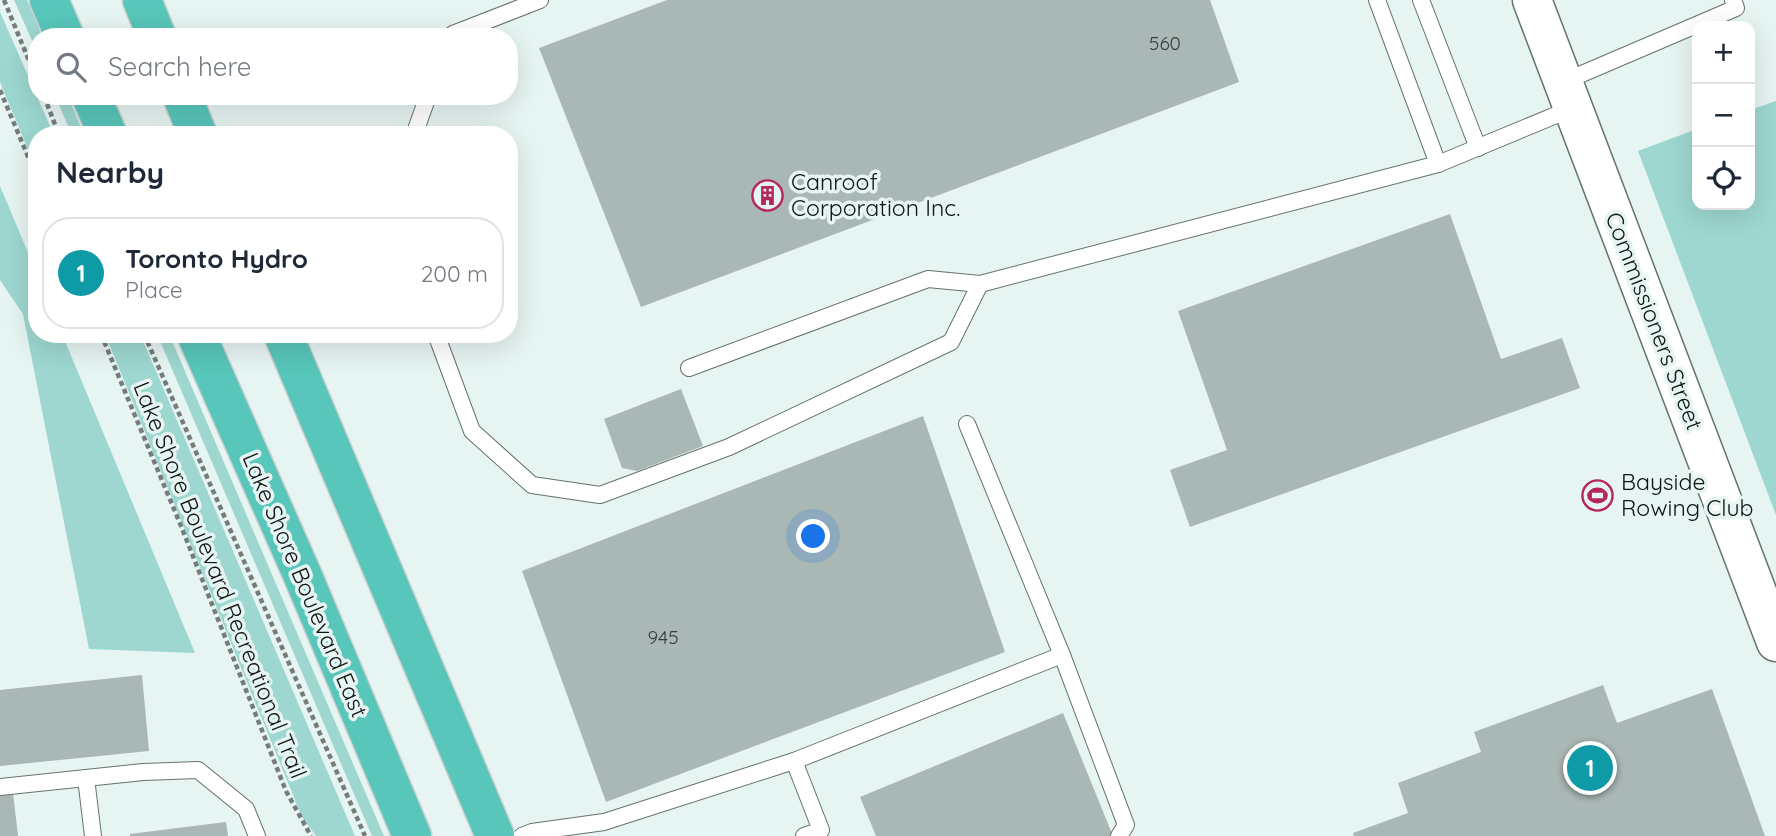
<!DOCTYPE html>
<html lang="en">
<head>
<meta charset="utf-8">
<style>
  body { margin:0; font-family:Quicksand,sans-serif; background:#f2f2f3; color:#1f2937 }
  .controls { position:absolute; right:21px; top:21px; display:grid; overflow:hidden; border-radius:14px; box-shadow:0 7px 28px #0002 }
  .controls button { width:63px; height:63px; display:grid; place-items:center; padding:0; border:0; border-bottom:2px solid #e0e1e3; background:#fff; color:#1f2937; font:35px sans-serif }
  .you { position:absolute; left:814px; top:537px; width:24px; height:24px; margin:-18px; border:5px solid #fff; border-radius:50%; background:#1a73e8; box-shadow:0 0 0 10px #1a73e833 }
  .badge { display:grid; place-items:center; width:46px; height:46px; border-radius:50%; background:#db2777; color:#fff; font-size:23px; font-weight:700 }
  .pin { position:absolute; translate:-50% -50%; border:4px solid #fff; box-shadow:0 2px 7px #0006 }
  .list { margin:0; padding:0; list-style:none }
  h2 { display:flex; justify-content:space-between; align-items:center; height:91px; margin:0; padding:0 28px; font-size:30px }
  h2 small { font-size:23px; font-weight:400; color:#747a83 }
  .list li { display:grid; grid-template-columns:46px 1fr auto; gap:21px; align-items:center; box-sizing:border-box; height:112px; margin:0 14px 14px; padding:0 14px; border:2px solid #e0e1e3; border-radius:28px }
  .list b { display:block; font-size:26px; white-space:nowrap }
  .list p { margin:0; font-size:23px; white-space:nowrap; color:#747a83 }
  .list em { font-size:23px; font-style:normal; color:#747a83 }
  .icon { flex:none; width:38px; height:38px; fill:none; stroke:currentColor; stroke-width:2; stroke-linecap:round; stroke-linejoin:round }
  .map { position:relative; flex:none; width:1776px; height:836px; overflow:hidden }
  .search { position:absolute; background:#fff; box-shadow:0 7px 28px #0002; left:28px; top:28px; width:490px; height:77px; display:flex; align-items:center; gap:18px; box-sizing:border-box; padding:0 24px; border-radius:28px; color:#747a83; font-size:26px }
  .panel { position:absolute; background:#fff; box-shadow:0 7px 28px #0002; left:28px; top:126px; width:490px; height:217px; border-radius:28px }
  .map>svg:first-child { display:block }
</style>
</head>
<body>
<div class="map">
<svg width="1776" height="836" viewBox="0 0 1776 836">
  <rect width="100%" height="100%" fill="#e6f4f2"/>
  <g fill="#9dd7cf">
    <polygon points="14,0 27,0 43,37 37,37 37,52"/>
    <polygon points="0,12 54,135 37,135 37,171 0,82"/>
    <polygon points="55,96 68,96 84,135 72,135"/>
    <polygon points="1776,101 1776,515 1638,151 1697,129 1697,205 1750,205 1750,110"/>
    <polygon points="0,186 37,274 37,334 62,334 195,653 89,649 23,314 0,280"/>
    <polygon points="105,334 140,334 355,836 316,836 302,817"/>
    <polygon points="157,334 169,334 384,836 372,836"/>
  </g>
  <g fill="#a9b7b5">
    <polygon points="667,0 1210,0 1239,82 641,307 539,48"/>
    <polygon points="1450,214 1501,359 1562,338 1580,388 1190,527 1170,470 1227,450 1178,311"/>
    <polygon points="681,389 703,446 637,471 622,468 604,419"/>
    <polygon points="923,416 1005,652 606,802 522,571"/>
    <polygon points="142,675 149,751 0,766 0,690"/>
    <polygon points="1603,685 1617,723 1712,689 1765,836 1354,836 1353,833 1408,813 1398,783 1481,752 1474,732"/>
    <polygon points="1063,713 1113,836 876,836 860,797"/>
    <polygon points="13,793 18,836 0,836 0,794"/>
    <polygon points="226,822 228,836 130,836 130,834"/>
  </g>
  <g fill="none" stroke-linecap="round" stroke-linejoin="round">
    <defs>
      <g id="service">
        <polyline points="1377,0 1438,164"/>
        <polyline points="1421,0 1478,148"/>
        <polyline points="452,37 453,34 540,0"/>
        <polyline points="1563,82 1736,8 1733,0"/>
        <polyline points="414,135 428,96"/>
        <polyline points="436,334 472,431 532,485 600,495 729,447 951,342 980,284 1438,164 1573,108"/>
        <polyline points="689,368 928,279 980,284"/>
        <polyline points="1062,655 1126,825 1119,836"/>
        <polyline points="794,761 821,830 804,836"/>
        <polyline points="86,778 93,836"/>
        <polyline points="0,787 143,772 198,770 246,809 257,836"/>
        <polyline points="522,836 532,832 604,822 794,761 1062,655 967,424"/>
      </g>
      <polyline id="tertiary" points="1532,0 1776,642"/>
      <g id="trunk">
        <polyline points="49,0 65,37"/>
        <polyline points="142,0 157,37"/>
        <polyline points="91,96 108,135"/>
        <polyline points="182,96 198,135"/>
        <polyline points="196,334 302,574 412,836"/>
        <polyline points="283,334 495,836"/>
      </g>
    </defs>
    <use href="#service" stroke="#65726f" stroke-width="18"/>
    <use href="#tertiary" stroke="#65726f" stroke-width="41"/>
    <use href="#trunk" stroke="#cfd0d0" stroke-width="41"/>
    <g stroke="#747d7c" stroke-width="4.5" stroke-dasharray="5 3.5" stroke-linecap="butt">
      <polyline points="4,0 37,80"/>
      <polyline points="0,90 37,178"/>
      <polyline points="44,96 59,135"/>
      <polyline points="101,334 181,526 286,791 311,836"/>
      <polyline points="144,334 365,836"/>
    </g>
    <use href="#service" stroke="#fff" stroke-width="16"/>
    <use href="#tertiary" stroke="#fff" stroke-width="38"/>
    <use href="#trunk" stroke="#58c6ba" stroke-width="38"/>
  </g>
  <defs>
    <symbol id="building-ring" viewBox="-11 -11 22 22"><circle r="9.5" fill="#e6f4f2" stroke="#b5275a" stroke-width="1.5"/><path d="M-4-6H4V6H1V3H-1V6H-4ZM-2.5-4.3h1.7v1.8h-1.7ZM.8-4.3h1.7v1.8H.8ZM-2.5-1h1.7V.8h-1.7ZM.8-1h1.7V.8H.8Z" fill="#b5275a"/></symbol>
    <symbol id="stadium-ring" viewBox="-11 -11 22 22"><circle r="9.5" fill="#e6f4f2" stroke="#b5275a" stroke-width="1.5"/><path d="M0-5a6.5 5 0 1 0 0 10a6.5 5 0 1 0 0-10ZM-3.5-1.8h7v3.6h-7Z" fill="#b5275a"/></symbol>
  </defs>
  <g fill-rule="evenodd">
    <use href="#building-ring" x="750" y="178" width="35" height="35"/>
    <use href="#stadium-ring" x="1580" y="478" width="35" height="35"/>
  </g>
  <g text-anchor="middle" stroke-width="7" stroke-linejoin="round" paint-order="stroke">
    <g font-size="19" fill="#363d3c">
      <text x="1165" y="50">560</text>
      <text x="663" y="644">945</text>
    </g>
    <g font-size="23" fill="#0f1414" stroke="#e6f4f2" text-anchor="start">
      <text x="791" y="190">Canroof<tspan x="791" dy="26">Corporation Inc.</tspan></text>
      <text x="1621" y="490">Bayside<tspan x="1621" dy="26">Rowing Club</tspan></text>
    </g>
    <g font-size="23" fill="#0f1414" stroke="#e6f4f2">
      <text transform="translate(1654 321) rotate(69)" y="8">Commissioners Street</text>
      <text transform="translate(220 580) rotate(68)" y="8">Lake Shore Boulevard Recreational Trail</text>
      <text transform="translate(305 585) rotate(67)" y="8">Lake Shore Boulevard East</text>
    </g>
  </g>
</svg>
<div class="controls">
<button>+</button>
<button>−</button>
<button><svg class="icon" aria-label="locate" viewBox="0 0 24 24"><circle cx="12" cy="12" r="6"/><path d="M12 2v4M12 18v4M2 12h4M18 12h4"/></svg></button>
</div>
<div class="you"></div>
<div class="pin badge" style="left:1590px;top:768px;background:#0f9aa8">1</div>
<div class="search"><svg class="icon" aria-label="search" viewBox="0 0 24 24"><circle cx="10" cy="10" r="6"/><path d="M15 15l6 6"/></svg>Search here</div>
<section class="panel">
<h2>Nearby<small></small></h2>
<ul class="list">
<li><span class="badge" style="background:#0f9aa8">1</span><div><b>Toronto Hydro</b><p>Place</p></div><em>200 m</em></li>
</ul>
</section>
</div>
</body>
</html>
